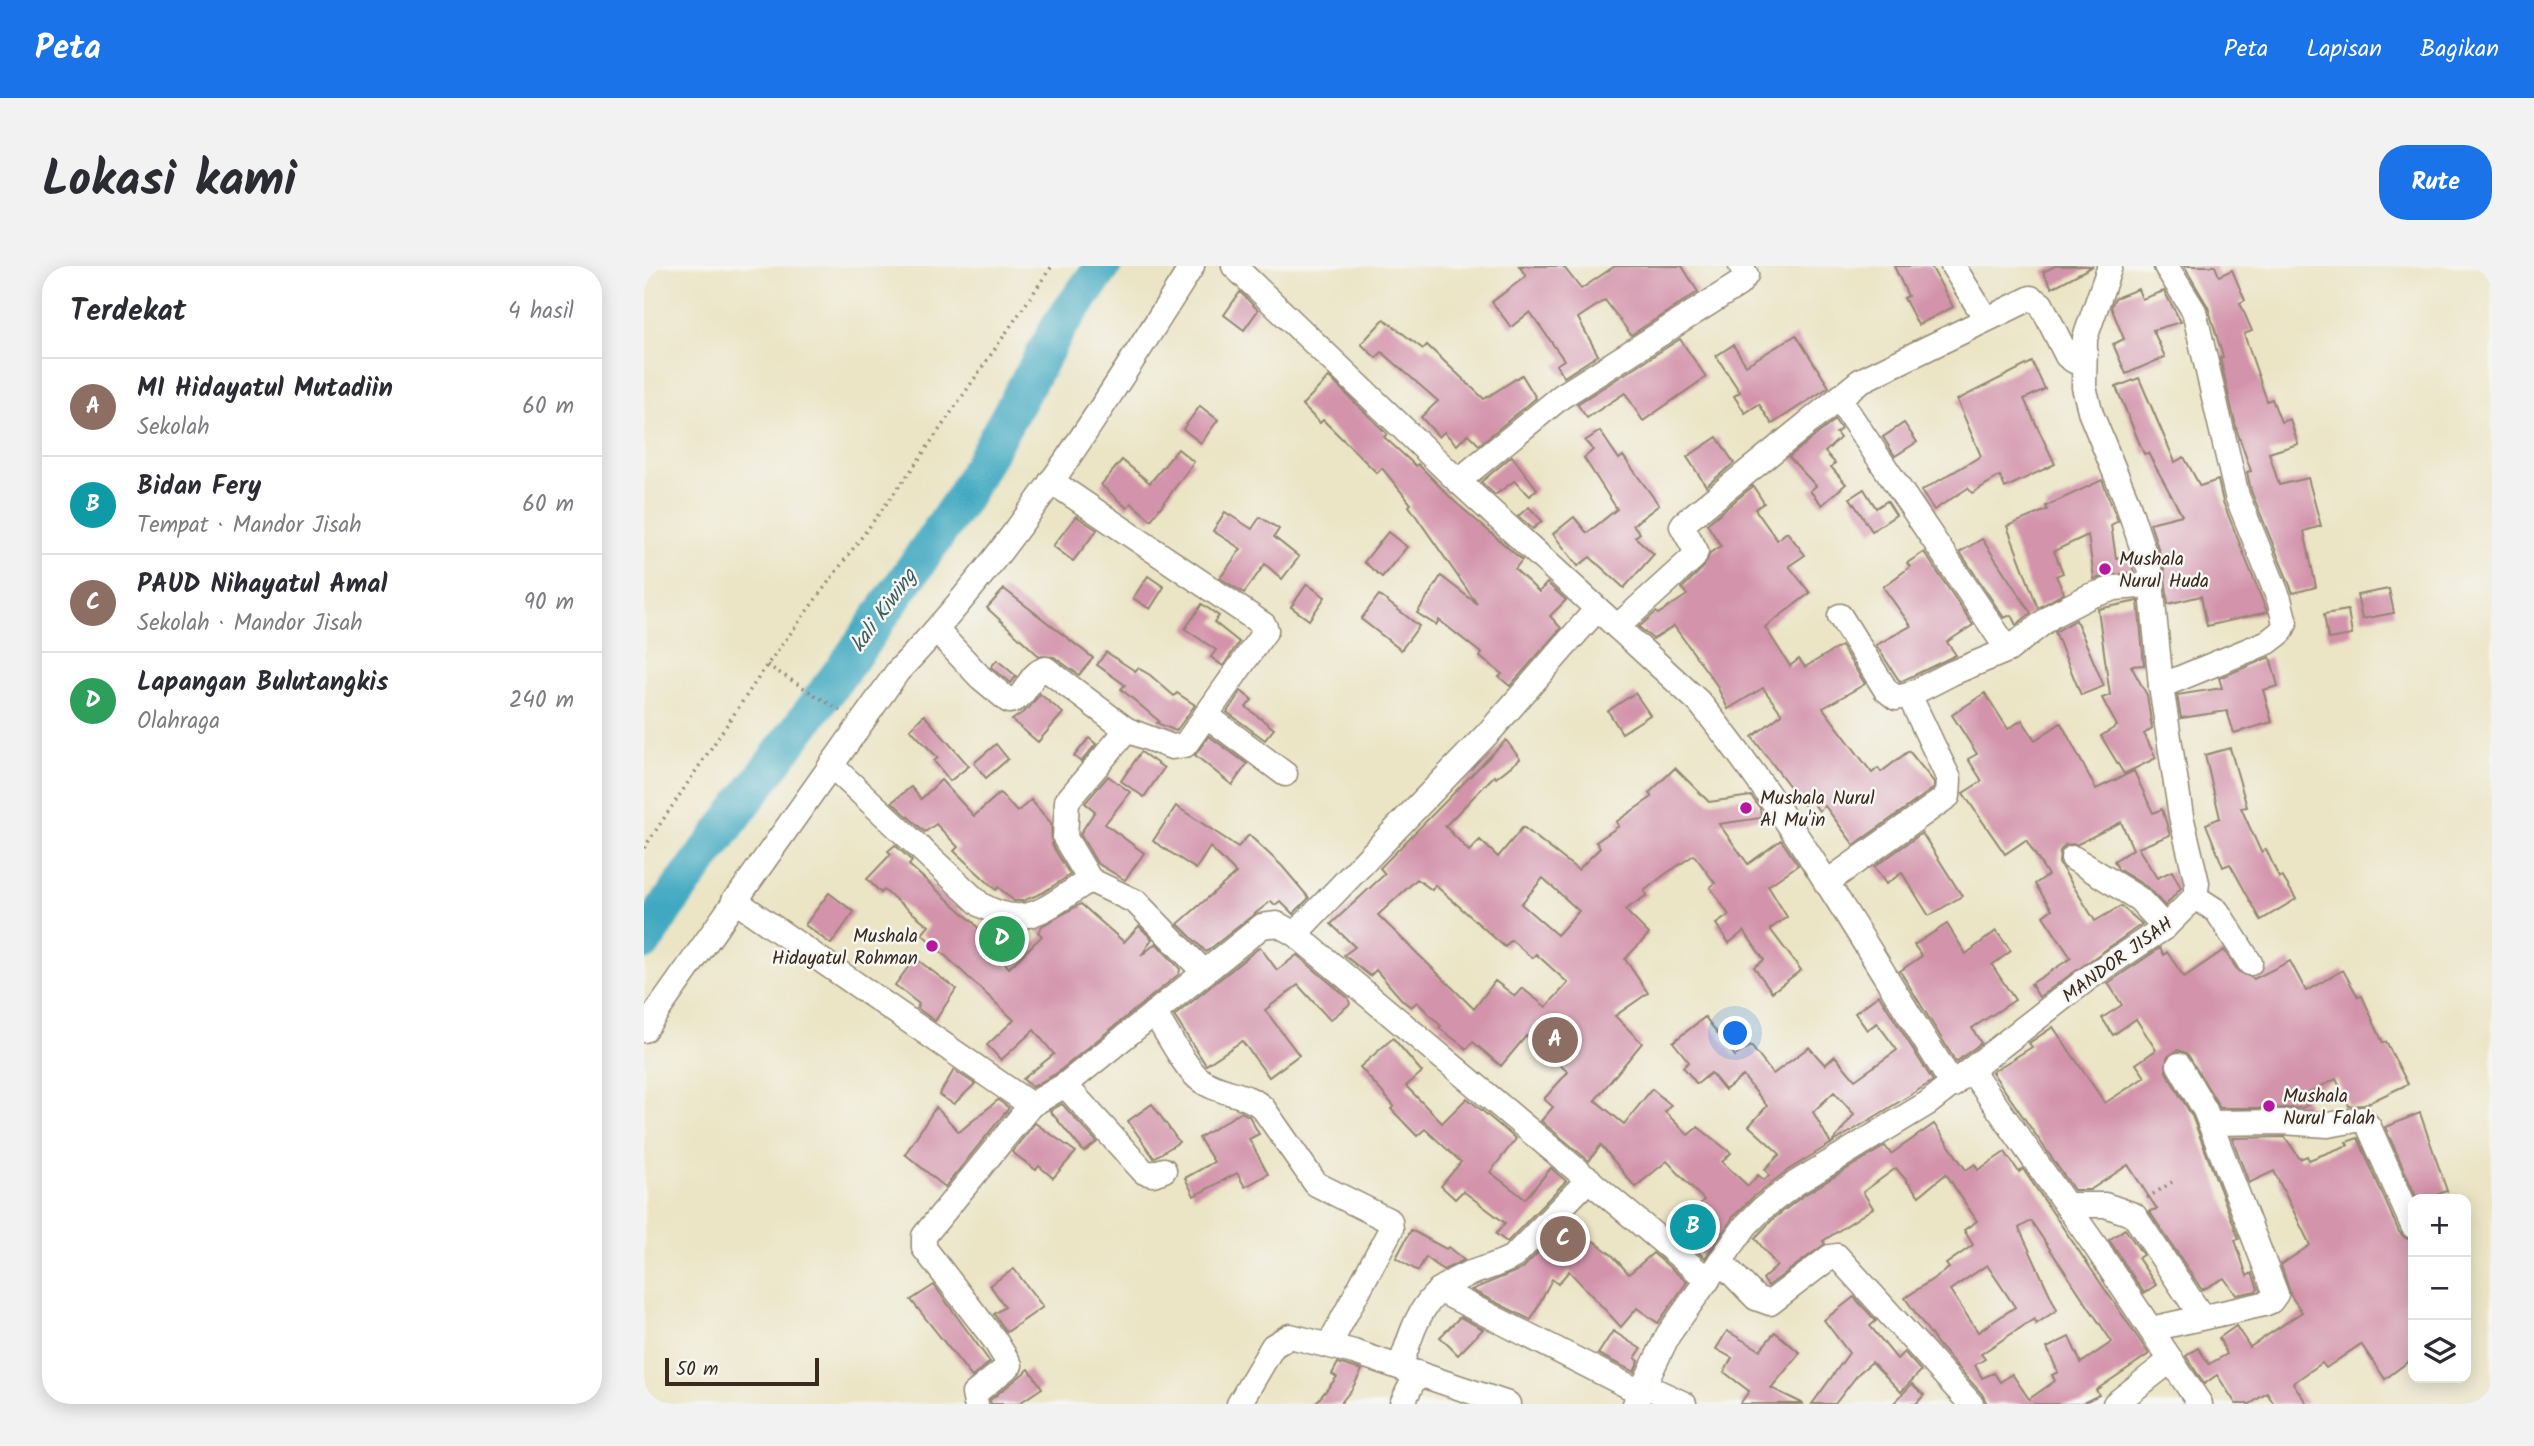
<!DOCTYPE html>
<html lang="id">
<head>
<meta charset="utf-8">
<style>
  body { margin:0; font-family:Kalam,sans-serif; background:#f2f2f3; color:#2b2b33 }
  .controls { position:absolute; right:21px; bottom:21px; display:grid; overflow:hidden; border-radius:14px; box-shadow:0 4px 18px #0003 }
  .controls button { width:63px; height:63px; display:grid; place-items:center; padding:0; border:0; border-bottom:2px solid #e1e1e2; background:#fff; color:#2b2b33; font:35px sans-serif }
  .scale { position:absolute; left:21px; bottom:18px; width:154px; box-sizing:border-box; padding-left:7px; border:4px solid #3b2a1e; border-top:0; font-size:19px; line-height:24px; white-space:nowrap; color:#3b2a1e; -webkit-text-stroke:5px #f6f6f2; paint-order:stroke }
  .you { position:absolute; left:1092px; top:768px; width:24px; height:24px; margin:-18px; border:5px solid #fff; border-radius:50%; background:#1a73e8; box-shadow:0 0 0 10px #1a73e833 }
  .badge { display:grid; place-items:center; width:46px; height:46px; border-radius:50%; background:#1a73e8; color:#fff; font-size:23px; font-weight:700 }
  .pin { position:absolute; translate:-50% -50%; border:4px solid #fff; box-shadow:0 2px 7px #0006 }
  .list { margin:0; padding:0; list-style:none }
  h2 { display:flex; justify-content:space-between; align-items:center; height:91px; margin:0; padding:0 28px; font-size:30px }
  h2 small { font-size:23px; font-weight:400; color:#7c7c81 }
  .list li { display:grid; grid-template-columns:46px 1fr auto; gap:21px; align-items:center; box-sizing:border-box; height:98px; padding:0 28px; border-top:2px solid #e1e1e2 }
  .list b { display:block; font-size:26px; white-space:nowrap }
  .list p { margin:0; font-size:23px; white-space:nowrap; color:#7c7c81 }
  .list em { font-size:23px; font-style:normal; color:#7c7c81 }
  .icon { flex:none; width:38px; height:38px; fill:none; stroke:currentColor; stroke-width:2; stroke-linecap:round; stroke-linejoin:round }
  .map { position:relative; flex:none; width:1848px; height:1138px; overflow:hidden; border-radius:28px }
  header { display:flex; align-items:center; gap:42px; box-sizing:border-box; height:98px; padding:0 35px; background:#1a73e8; color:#fff }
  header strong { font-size:33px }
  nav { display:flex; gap:38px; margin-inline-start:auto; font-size:24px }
  .intro { display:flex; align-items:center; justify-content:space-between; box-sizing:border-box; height:168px; padding:0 42px }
  h1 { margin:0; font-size:49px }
  .button { padding:18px 32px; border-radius:28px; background:#1a73e8; color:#fff; font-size:24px; font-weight:700 }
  main { display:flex; gap:42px; padding:0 42px }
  aside { flex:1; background:#fff; border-radius:28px; box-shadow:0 4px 18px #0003 }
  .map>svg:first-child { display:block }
</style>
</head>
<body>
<header>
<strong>Peta</strong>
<nav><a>Peta</a><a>Lapisan</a><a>Bagikan</a></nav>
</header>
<div class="intro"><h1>Lokasi kami</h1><a class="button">Rute</a></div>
<main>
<aside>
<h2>Terdekat<small>4 hasil</small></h2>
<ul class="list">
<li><span class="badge" style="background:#8d6e63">A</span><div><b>MI Hidayatul Mutadiin</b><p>Sekolah</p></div><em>60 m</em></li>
<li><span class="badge" style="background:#0f9aa8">B</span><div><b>Bidan Fery</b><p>Tempat · Mandor Jisah</p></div><em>60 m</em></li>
<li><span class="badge" style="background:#8d6e63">C</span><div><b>PAUD Nihayatul Amal</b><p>Sekolah · Mandor Jisah</p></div><em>90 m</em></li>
<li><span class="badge" style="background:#2e9e5b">D</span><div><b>Lapangan Bulutangkis</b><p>Olahraga</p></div><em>240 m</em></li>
</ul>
</aside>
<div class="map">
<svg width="1848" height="1138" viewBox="0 0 1848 1138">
  <rect width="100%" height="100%" fill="#f6f6f2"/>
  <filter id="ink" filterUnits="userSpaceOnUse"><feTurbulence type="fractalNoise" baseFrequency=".0143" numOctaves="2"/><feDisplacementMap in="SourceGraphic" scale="14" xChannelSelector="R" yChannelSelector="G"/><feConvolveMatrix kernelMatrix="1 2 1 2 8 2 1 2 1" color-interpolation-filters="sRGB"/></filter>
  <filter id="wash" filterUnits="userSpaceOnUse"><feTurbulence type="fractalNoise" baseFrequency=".00686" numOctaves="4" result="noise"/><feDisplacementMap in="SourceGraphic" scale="28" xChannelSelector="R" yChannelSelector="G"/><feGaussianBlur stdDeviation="1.57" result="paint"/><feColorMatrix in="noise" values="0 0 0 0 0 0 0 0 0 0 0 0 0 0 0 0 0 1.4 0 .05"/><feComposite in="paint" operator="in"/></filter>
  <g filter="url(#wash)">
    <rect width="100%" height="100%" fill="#ebe4c5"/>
    <polygon fill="#abda88" stroke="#738253" stroke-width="2" points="350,651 380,681 366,694 336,665"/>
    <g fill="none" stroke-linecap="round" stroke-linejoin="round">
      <polyline stroke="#41a9c1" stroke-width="37" points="0,676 22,641 208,391 318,233 416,59 459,0"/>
    </g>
    <g id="blocks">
      <g fill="#d393aa" fill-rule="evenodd">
        <polygon points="875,0 919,0 937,23 971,0 1038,0 1054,26 987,69 961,34 934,52 954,89 920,111 912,99 920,94 886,46 867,61 848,36 882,10"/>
        <polygon points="1250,0 1287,0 1309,41 1274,59 1260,32 1264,30"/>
        <polygon points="1411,0 1449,0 1408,22 1399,6"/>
        <polygon points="1540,0 1571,0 1575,10 1588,4 1601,34 1596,37 1608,65 1600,68 1623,135 1628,133 1637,156 1646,153 1654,178 1625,187 1635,219 1664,212 1677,260 1660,265 1672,321 1649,327 1607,225 1603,206 1607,205 1593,165 1576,92 1579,91 1564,41"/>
        <polygon points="1494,23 1498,33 1520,25 1537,56 1509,64 1521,91 1482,108 1469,78 1480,73 1467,41 1471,32"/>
        <polygon points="596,26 614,44 600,64 580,49"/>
        <polygon points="740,53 779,83 783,79 840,133 878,109 892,132 835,179 824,168 813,179 800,166 795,171 777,151 794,135 738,86 732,92 717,78"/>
        <polygon points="1152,69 1185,121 1128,158 1115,138 1101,147 1090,130 1096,126 1072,90 1089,79 1102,99"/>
        <polygon points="1036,73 1062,111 999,155 981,127 943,152 933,138"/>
        <polygon points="1388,96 1401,123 1380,133 1411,198 1361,222 1356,210 1328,227 1324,222 1290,244 1277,225 1337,190 1313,134"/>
        <polygon points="685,111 743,168 740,171 772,200 774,198 810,235 878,294 871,303 895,326 903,317 922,334 906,350 917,362 866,420 855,411 858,408 836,391 838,388 795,354 792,359 773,347 797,310 833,338 765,240 767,238 738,202 733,207 679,154 676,157 658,139"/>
        <polygon points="1495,112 1531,196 1540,191 1556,220 1574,214 1579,236 1623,346 1563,360 1557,330 1524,338 1520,301 1506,257 1538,249 1504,187 1500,188 1472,121"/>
        <polygon points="556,140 574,154 557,177 539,163"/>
        <polygon points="1191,154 1197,163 1192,167 1196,172 1181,186 1191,197 1187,201 1202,218 1178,239 1166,225 1172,220 1145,191"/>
        <polygon points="1260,157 1273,176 1251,190 1239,171"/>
        <polygon points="956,165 975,193 979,190 1015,239 989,259 996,267 991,271 1010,288 980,322 946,291 934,300 909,268 930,251 943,267 973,243 940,192 949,184 941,175"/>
        <polygon points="1073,171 1090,197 1062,220 1043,191"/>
        <polygon points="534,183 550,196 507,254 487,237 483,242 457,219 478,194 506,217"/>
        <polygon points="868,190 893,223 886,230 870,215 851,229 837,216"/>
        <polygon points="1458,214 1474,255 1467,259 1472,292 1485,289 1490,306 1450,313 1444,269 1410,285 1419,307 1412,310 1420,327 1394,342 1363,260 1403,244 1402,240"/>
        <polygon points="1109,220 1120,237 1111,243 1133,274 1143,266 1161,289 1145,300 1166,327 1121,361 1146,400 1155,393 1161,401 1197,380 1221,418 1179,442 1228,507 1234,502 1237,506 1265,485 1290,516 1290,522 1210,579 1181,540 1175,545 1167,534 1160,539 1108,471 1138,448 1119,422 1084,443 1072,418 1030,360 1009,373 995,361 1012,346 1014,348 1043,329 1038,322 1060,301 1066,287 1077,280 1063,258"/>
        <polygon points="1220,223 1232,242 1243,235 1252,249 1228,265 1206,232"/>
        <polygon points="885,241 898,255 889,263 874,250"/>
        <polygon points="581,246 608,263 616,251 635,263 630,271 655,291 638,313 621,298 600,327 576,312 597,283 569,265"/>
        <polygon points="432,250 453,264 429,295 409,280"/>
        <polygon points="744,266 763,281 738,311 720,296"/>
        <polygon points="1338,273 1387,347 1372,359 1367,349 1360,352 1316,286"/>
        <polygon points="1280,286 1329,359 1303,376 1312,389 1256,416 1232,379 1267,360 1239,321 1266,301 1263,297"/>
        <polygon points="504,310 520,321 506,343 489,332"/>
        <polygon points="663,318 681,331 665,354 647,341"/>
        <polygon points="360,323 449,392 435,409 410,391 395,390 343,342"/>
        <polygon points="1745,323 1750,347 1718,353 1713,329"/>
        <polygon points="735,329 775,360 757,384 717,353"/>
        <polygon points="1494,335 1500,399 1487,400 1503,429 1508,462 1500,468 1512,492 1480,508 1457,470 1473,460 1458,432 1466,429 1454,343"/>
        <polygon points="558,338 575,350 570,356 595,376 579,400 567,391 572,384 541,363"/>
        <polygon points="1704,344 1708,369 1684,373 1680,348"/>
        <polygon points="1432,354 1460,420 1437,429 1411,366"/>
        <polygon points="462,386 491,405 494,402 506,409 530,430 533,427 551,439 532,465 513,457 515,455 477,423 481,419 453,399"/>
        <polygon points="1626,391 1634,420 1619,424 1628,456 1590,467 1583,445 1537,452 1533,429 1578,422 1575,412"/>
        <polygon points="353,394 372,410 367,417 347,401"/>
        <polygon points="597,425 608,434 602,441 630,463 621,474 583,446"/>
        <polygon points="991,427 1006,449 978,467 964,445"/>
        <polygon points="1341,427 1364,463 1378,454 1391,474 1417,457 1452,523 1490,505 1509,547 1518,543 1526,569 1494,582 1513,612 1528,605 1537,622 1521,640 1503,621 1474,603 1470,595 1489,583 1477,556 1434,578 1421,579 1416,585 1415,597 1451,655 1477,640 1498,658 1395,731 1387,718 1427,692 1399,650 1408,643 1391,618 1404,609 1382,574 1361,588 1319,527 1338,515 1324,493 1333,488 1308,449"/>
        <polygon points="396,428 419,447 394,476 368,454 385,442"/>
        <polygon points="280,449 325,500 306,515 290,495 294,492 266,463"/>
        <polygon points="565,470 603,498 588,519 551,489"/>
        <polygon points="445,472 452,478 437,496 430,490"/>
        <path d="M862 474 876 493 852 512 850 510 801 560 825 585 836 574 854 591 879 561 934 604 956 582 952 576 975 560 972 556 1008 531 1005 527 1031 502 1065 536 1107 530 1116 542 1117 552 1075 558 1104 598 1137 574 1154 599 1124 620 1143 651 1126 663 1157 704 1128 726 1110 701 1120 694 1100 665 1085 677 1072 658 1085 649 1066 621 1071 617 1050 589 1020 609 1000 625 1003 629 981 644 1005 668 981 693 1004 727 971 750 998 777 951 834 980 858 1008 823 1027 839 1021 846 1044 869 1054 861 1087 887 1078 896 1104 920 1114 909 1120 914 1125 909 1121 903 1136 888 1105 860 1123 840 1099 810 1081 824 1067 807 1053 818 1039 801 1045 796 1029 776 1061 751 1091 790 1107 780 1129 808 1165 781 1181 799 1191 790 1211 814 1253 784 1233 757 1223 764 1211 747 1235 729 1289 815 1144 904 1110 930 1090 950 1061 992 1030 966 1060 934 1023 895 991 921 957 879 945 895 897 855 909 841 900 833 924 806 882 770 857 800 829 776 823 783 795 762 797 760 773 736 767 741 759 735 732 704 726 710 700 689 711 681 687 658 741 608 736 602ZM899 612 935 645 913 669 877 638ZM773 613 788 624 791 619 861 681 867 674 888 692 892 688 924 717 902 741 878 722 871 730 851 715 830 743 734 649ZM1190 826 1210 848 1187 878 1169 846Z"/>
        <polygon points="352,478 364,493 342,512 330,497"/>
        <polygon points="1586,482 1603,541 1597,542 1617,586 1622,583 1635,612 1638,610 1652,633 1617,654 1586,598 1579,601 1562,558 1576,552 1561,489"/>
        <polygon points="497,486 520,502 500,531 477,515"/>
        <polygon points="464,510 486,526 461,558 500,587 481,614 453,597 436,568 451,545 441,537"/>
        <polygon points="297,514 330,550 356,527 373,546 387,534 407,557 408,579 426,609 398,627 379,635 370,635 354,621 352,624 310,585 314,581 292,558 281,566 248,536 267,521 277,533"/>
        <polygon points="532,540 594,581 605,569 638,600 665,632 649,648 636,635 631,639 627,635 562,686 534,658 592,607 566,581 552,603 509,575"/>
        <polygon points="1278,567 1318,630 1285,650 1258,607 1242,618 1230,601"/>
        <polygon points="251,579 268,595 265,599 330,657 365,702 398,670 394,666 398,660 437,638 480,676 495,660 508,673 497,690 512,677 536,703 535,708 413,807 388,821 379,813 410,788 390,764 357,794 343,779 370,754 278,668 285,660 240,624 237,627 223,613 247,588 244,585"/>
        <polygon points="185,627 210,646 187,678 161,659"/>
        <polygon points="1303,658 1322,688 1352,665 1367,685 1348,699 1371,734 1328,762 1337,777 1312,796 1256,705 1278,690 1270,679"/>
        <polygon points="616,681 633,704 653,689 704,732 706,738 686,754 654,719 621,744 655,789 625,811 598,775 562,799 530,750"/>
        <polygon points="1516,682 1520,689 1523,686 1540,711 1580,684 1594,705 1610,713 1646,695 1662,725 1699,704 1714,731 1718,730 1739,777 1742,776 1764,818 1720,839 1705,840 1692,813 1658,829 1665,838 1658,842 1576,842 1543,787 1534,784 1523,791 1522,806 1548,850 1595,973 1591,974 1603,1010 1608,1007 1614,1023 1612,1025 1592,1029 1580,1012 1558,1024 1505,945 1513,943 1484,899 1446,924 1430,924 1348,806 1388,781 1385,777 1409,761 1461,837 1501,811 1492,798 1512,784 1492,753 1469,769 1458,752 1478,739 1464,717"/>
        <polygon points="271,692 312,723 291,755 273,742 275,738 251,719"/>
        <polygon points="749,772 778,806 762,820 798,857 823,832 872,873 846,906 881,933 907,902 922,915 863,976 852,968 861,957 819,925 811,933 797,920 817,896 781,863 773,870 747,843 750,840 716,801"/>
        <polygon points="310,804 331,818 310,838 295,829"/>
        <polygon points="354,834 365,842 301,921 261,888 292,841 315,866"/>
        <polygon points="418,838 453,876 440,886 406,845"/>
        <polygon points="508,838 535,876 510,892 484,855"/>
        <polygon points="597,846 605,850 615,868 605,873 624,908 601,921 593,907 550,930 541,912 570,896 555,872"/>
        <polygon points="1776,847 1803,925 1794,928 1795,933 1773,933 1741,861"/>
        <polygon points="391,857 432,886 409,912 395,900 392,904 368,886"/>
        <path d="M1290 858 1322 904 1331 898 1334 904 1361 886 1375 906 1379 903 1505 1088 1452 1124 1455 1129 1437 1138H1343L1338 1128 1296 1081 1275 1052 1261 1032 1305 1002 1302 998 1329 979 1320 964 1333 955 1302 908 1275 930 1252 902 1219 926 1229 942 1179 975 1181 978 1124 1020 1119 1013 1133 1000 1111 972 1129 953 1160 929 1241 880 1247 888ZM1387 955 1468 1076 1437 1097 1425 1071 1403 1082 1414 1106 1408 1109 1411 1115 1385 1133 1368 1108 1356 1116 1350 1107 1338 1112 1331 1099 1341 1093 1337 1088 1390 1053 1392 1058 1413 1044 1375 962ZM1343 999 1371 1041 1334 1066 1306 1024Z"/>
        <polygon points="1641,871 1656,893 1663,890 1665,894 1704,879 1702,876 1714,872 1755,966 1761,972 1769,975 1769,1092 1741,1113 1717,1078 1682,1102 1678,1097 1649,1117 1663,1138 1630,1138 1623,1127 1606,1138 1592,1138 1573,1109 1560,1118 1542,1090 1554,1082 1565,1098 1583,1088 1575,1072 1592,1060 1606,1081 1658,1046 1647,1030 1637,999 1666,979 1630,905 1605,917 1588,872"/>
        <polygon points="923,957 946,979 950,975 969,990 985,1008 1009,987 1043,1016 1014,1057 993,1042 977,1061 925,1005 914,1018 908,1013 887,1054 827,1024 878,1003"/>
        <polygon points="1481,963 1499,989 1494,992 1512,1019 1500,1027 1465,974"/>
        <polygon points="767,964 802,983 804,981 820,994 799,1004 782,991 774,1005 752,992"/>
        <polygon points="370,1003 399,1041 363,1066 350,1048 361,1041 346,1019"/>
        <polygon points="290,1019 346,1096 328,1111 267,1034"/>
        <polygon points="1210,1031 1232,1055 1226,1060 1253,1093 1260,1086 1277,1105 1257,1126 1228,1096 1215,1107 1191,1138 1168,1138 1205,1087 1180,1054"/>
        <polygon points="816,1051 839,1063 814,1089 796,1071"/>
        <polygon points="969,1065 997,1083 991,1092 995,1095 990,1106 954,1088"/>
        <polygon points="1083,1065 1116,1084 1131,1066 1156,1087 1127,1122 1160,1138 1096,1138 1105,1125 1080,1106 1088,1092 1072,1083"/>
        <polygon points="694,1097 718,1104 708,1123 696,1138 671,1138 693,1111 688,1108"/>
        <polygon points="385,1103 398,1122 374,1138 347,1138 346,1134"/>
        <polygon points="1268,1118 1280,1129 1272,1138 1249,1138"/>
      </g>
    </g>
  </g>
  <g filter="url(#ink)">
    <use href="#blocks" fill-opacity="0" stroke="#938772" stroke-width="2"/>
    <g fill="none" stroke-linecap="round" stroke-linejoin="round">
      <defs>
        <g id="street">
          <path d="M590 0 814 215 1055 436C1151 554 1227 690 1309 819"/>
          <polyline points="1309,0 1342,53"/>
          <polyline points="1195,133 1364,384"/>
          <polyline points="407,215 620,359 622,364 541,479 528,481 483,464"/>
          <polyline points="814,215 918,130 1095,18 1102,9 1097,0"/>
          <polyline points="1196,350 1242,424 1252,432 1265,429 1308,407 1364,384 1409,349 1446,330 1471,322 1509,319"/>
          <polyline points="973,361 1050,291 1052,285 1038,260 1040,257 1216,115 1387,32 1397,38 1423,90 1430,95 1439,90"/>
          <path d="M293 365 336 411 365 435C384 433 383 407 402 403L483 464 423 535 421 572 446 614 492 636 560 706"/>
          <polyline points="1517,420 1624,376 1637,366 1641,357 1635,333 1593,230 1550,45 1522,0"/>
          <polyline points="562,449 641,508"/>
          <path d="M187 499 337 639C385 666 404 639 446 614"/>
          <polyline points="1429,592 1495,633 1521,661"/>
          <polyline points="1182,617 1304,530 1305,513 1265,429"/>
          <polyline points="1551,631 1573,645 1606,697"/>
          <polyline points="90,634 387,839"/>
          <polyline points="651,668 847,464 953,343"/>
          <path d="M510 747C522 764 539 799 554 812 573 828 602 826 619 842L672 918 746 955 747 963 685 1079"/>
          <path d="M0 764 254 405C369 286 460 140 548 0"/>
          <polyline points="1327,804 1452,981 1556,1138"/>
          <polyline points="421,819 500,906 509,908 520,904"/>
          <polyline points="1566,857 1638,856 1684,859 1718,853 1725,861 1769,960"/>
          <polyline points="1423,939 1461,939 1490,949 1558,1051"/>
          <polyline points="1076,995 1112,1032 1126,1037 1186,991 1193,990 1327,1138"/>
          <polyline points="795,1024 996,1126"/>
          <polyline points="1507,1063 1620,1038 1627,1035 1632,1028 1561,844 1535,799"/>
          <path d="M756 1101C771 1058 777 1027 824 1008 840 1002 855 999 870 990L945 913"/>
          <polyline points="999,1119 1040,1138"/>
          <polyline points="332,1138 330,1128 366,1099 350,1073 280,982 280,970 387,839 421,819 618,660 633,658 651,668 1064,1014"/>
          <polyline points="595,1138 629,1080 646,1070 710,1086 864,1138"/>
          <polyline points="758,1138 773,1107"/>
          <polyline points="991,1138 1024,1069 1102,959 1119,942 1152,917 1284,837 1443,713 1521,661 1551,631 1553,617 1537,550 1517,420 1506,305 1482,233 1447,148 1440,121 1441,72 1466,0"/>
          <polyline points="1471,1138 1527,1094"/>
        </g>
      </defs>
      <use href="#street" stroke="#938772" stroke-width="27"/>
      <g stroke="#938772" stroke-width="3.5" stroke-dasharray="2 5" stroke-linecap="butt">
        <polyline points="123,399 200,447"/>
        <polyline points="0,582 123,399 271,199 408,0"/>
        <polyline points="1503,932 1528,916"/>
      </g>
      <use href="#street" stroke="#fff" stroke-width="24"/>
    </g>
  </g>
  <g fill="#b5179e" stroke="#f6f6f2" stroke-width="2.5">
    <circle cx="1461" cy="303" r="7"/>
    <circle cx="1102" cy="542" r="7"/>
    <circle cx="288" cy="680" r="7"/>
    <circle cx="1625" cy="840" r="7"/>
  </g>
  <g text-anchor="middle" stroke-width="5" stroke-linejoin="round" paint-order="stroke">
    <g font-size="19" fill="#3b2a1e" stroke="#f6f6f2" text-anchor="start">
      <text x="1475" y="299">Mushala<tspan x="1475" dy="22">Nurul Huda</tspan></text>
      <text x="1116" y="538">Mushala Nurul<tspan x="1116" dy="22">Al Mu'in</tspan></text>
      <text x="274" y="676" text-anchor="end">Mushala<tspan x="274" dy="22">Hidayatul Rohman</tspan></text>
      <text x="1639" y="836">Mushala<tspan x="1639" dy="22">Nurul Falah</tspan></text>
    </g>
    <g font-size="19" fill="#3b2a1e" stroke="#f6f6f2">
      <text transform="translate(1473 693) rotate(-36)" y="7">MANDOR JISAH</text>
    </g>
    <g font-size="21" font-style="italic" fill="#3d5d5f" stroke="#f6f6f2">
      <text transform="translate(239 344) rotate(-54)" y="7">kali Kiwing</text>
    </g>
  </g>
</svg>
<div class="controls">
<button>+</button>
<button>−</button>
<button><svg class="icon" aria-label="layers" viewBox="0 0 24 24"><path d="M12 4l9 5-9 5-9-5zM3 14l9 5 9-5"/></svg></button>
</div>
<div class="scale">50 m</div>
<div class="you"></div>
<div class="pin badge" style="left:911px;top:774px;background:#8d6e63">A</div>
<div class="pin badge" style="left:1049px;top:961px;background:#0f9aa8">B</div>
<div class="pin badge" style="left:919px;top:973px;background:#8d6e63">C</div>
<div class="pin badge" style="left:358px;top:673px;background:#2e9e5b">D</div>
</div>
</main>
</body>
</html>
